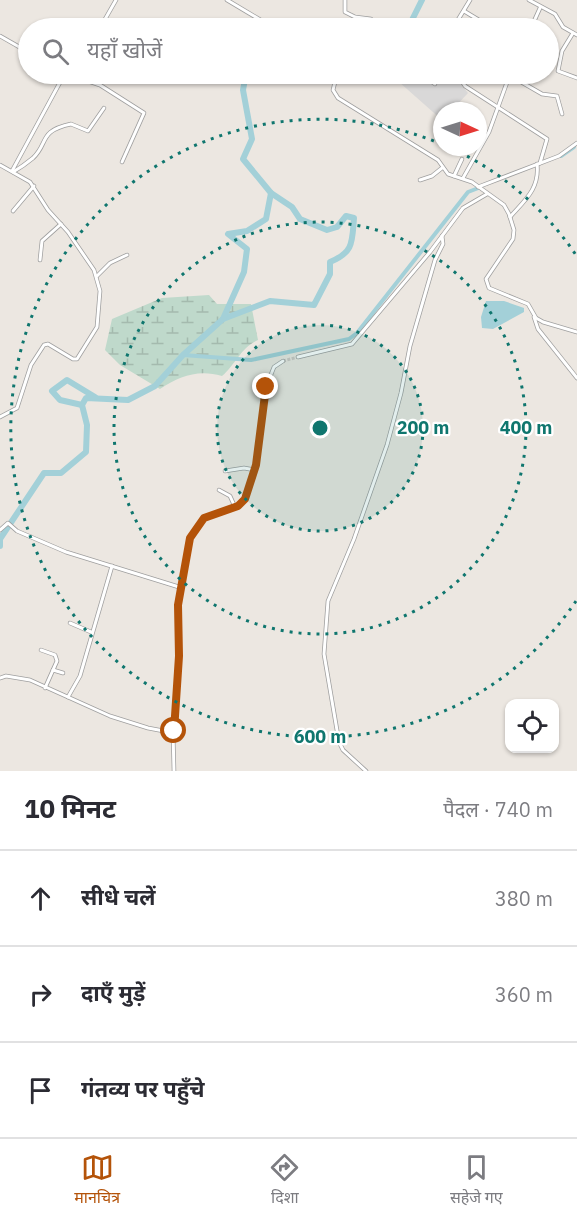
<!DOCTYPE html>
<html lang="hi">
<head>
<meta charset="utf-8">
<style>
  body { margin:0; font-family:"IBM Plex Sans","Noto Sans Devanagari",sans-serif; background:#f7f7f7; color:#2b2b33 }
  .controls { position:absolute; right:18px; bottom:18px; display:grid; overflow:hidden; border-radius:12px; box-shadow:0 2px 4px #0004 }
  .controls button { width:54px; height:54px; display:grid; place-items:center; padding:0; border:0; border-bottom:2px solid #e1e1e2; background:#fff; color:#2b2b33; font:30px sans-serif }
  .compass { position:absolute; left:433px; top:102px; width:54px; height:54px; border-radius:50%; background:#fff; box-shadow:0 2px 4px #0004; rotate:94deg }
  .stop { position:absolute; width:18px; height:18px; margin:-14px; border:4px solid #b45309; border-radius:50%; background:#fff }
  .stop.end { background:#b45309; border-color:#fff; box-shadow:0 2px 6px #0008 }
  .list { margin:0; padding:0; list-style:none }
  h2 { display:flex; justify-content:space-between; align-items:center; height:78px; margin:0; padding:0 24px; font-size:26px }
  h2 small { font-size:20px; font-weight:400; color:#7c7c81 }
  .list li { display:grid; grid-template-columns:39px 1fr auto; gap:18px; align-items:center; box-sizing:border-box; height:96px; padding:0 24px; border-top:2px solid #e1e1e2 }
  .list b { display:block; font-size:22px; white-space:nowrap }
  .list em { font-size:20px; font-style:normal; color:#7c7c81 }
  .icon { flex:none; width:33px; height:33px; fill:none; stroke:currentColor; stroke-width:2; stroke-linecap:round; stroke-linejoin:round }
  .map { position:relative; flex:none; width:577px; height:771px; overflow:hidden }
  .search { position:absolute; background:#fff; box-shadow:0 2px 4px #0004; left:18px; right:18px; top:18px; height:66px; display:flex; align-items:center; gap:15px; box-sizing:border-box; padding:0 21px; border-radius:33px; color:#7c7c81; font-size:22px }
  .sheet { height:366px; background:#fff }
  nav { display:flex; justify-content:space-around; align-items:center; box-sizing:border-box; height:84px; border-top:2px solid #e1e1e2; background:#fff; font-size:16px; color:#7c7c81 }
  nav a { display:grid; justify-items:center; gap:3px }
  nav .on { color:#b45309 }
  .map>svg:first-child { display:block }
</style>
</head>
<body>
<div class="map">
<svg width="577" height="771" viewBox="0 0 577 771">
  <defs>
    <pattern id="wetland-marsh" width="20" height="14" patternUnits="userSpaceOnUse" patternTransform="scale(1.5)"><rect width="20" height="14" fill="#bfd9cb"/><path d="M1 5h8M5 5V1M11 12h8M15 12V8" fill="none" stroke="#a4baae"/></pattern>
  </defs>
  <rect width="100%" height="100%" fill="#ece7e1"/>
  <polygon fill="#d9d8d8" points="390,74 452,74 468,93 451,111 442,111 442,120"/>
  <path fill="url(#wetland-marsh)" d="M209 295 217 304H251L258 340C241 347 236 364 222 376 198 369 180 376 160 389L120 365 105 350 112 319 162 298Z"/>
  <polygon fill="#a3d0d8" points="486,301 504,301 524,308 524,312 493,329 482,328 481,317"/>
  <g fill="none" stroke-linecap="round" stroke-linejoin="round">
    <g stroke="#a3d0d8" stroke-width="4">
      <polyline points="561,156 574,147"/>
      <polyline points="183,355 251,360 349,339 357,333 468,192 481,187"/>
    </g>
    <g stroke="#a3d0d8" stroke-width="6">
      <polyline points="362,28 376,28"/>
      <polyline points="408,28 422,0"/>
      <path d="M223 319 270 301 314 305 330 274V262C354 252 352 242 354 218L346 216 337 227 327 230 300 219 292 207 271 193"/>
      <polyline points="82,405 60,400 52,391 67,380 95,397"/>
      <polyline points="0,546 0,539 44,473 61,473 86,452 87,425 82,405 86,398 128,400 155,386 183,355 223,319 244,272 247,249 228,234 247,231 266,219 271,193 243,159 252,139 243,90 246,74"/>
    </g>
    <polyline stroke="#cdc8c3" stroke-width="3" stroke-dasharray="3 1.5" stroke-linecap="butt" points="283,361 298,357"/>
    <defs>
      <g id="street">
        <polyline points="227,0 274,28"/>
        <polyline points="345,0 345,12 355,17 371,19"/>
        <polyline points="529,0 555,14 563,27 577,35"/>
        <polyline points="464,11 492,28"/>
        <polyline points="100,28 116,0"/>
        <polyline points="453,28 470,0"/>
        <polyline points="531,28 540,8"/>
        <polyline points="573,33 562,51 558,71 577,78"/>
        <polyline points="0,36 28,52"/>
        <polyline points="337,74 333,90 338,98 438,160 448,174 472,182 504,205 509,214 514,230 513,239 486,279 489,288 528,304 536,318 543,322 577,332"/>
        <polyline points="420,74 435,84"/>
        <polyline points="457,74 465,86 547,139 540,163"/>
        <polyline points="509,75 542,94 557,96 562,114"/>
        <polyline points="73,76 100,85 144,113 122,162"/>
        <polyline points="0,165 30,182 48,210 68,232 94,270 100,291 97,327 77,359 73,359 48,344 44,345 31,365 17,408 0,417"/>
        <polyline points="12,171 64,75 73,76 75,74"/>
        <path d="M13 172C20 168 27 163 33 158 49 143 38 131 71 124L88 131 104 108"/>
        <polyline points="454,176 462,159"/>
        <polyline points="463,178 489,132 510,74"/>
        <polyline points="420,180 432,176 442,168"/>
        <polyline points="478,187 559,156 577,143"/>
        <polyline points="13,211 34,186"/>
        <path d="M510 217C524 201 540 189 537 164"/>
        <polyline points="40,260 42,241 61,224"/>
        <polyline points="97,276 110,263 127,255"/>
        <polyline points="534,317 538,329 577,378"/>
        <polyline points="298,357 352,344 430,252 463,208 487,194"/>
        <polyline points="225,471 244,468 255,470"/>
        <polyline points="219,490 230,496 235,507"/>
        <polyline points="0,530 8,523 17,531 66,552 179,587"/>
        <polyline points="70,623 91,632"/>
        <polyline points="41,650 55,655 57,661 45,688"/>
        <polyline points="53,670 63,673"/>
        <polyline points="0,678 6,676 30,680 110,716 148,728 169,732 174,731 179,656 178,605 190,538 204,518 239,506 245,499 256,465 266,387 274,367 283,361"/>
        <polyline points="68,697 80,676 112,566"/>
        <polyline points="173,732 174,771"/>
        <polyline points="366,771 343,750 339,742 324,654 328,601 354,539 387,445 401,393 410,346 435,260 443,244 442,236"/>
      </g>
    </defs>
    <use href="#street" stroke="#9f9f9f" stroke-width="4.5"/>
    <use href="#street" stroke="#fff" stroke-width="3"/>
  </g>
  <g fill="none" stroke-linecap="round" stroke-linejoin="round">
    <polyline stroke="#b45309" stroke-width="8" points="174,731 179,656 178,605 190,538 204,518 238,506 245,499 256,465 266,387"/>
  </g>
  <circle cx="320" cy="428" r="103" fill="#0f766e" fill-opacity=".12"/>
  <g fill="none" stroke="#0f766e" stroke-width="3" stroke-dasharray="3 6">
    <circle cx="320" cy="428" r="103"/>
    <circle cx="320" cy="428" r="206"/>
    <path d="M576 601A309 309 0 1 1 441 144M451 148A309 309 0 0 1 576 255"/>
  </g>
  <circle cx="320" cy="428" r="9" fill="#0f766e" stroke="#fff" stroke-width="3"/>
  <g font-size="18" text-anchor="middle" font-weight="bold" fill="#0f766e" stroke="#fff" stroke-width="4.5" stroke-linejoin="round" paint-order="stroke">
    <text x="423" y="434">200 m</text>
    <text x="526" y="434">400 m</text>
    <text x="320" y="743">600 m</text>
  </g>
</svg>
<div class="controls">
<button><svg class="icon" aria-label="locate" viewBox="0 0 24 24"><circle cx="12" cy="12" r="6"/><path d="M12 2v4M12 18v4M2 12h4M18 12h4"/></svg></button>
</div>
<svg class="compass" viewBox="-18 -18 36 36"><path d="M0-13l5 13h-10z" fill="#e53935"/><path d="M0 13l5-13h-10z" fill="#7c7c81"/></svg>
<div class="stop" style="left:174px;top:731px"></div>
<div class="stop end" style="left:266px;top:387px"></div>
<div class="search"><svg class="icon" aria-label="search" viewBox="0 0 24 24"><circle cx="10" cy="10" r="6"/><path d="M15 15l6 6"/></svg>यहाँ खोजें</div>
</div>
<section class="sheet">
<h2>10 मिनट<small>पैदल · 740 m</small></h2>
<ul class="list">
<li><svg class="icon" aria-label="ahead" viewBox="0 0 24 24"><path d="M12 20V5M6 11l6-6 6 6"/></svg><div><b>सीधे चलें</b></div><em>380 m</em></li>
<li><svg class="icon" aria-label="right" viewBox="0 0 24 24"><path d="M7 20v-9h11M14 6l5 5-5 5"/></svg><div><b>दाएँ मुड़ें</b></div><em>360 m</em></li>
<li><svg class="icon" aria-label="arrive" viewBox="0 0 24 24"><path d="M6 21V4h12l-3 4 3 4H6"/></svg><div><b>गंतव्य पर पहुँचे</b></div></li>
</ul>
</section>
<nav>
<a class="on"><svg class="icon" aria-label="map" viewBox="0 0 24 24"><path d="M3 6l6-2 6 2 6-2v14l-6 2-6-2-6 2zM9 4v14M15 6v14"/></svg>मानचित्र</a>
<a><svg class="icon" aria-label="directions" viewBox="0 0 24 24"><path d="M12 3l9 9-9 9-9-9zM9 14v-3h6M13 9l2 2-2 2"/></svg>दिशा</a>
<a><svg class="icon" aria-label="saved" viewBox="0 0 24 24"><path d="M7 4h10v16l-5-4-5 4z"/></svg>सहेजे गए</a>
</nav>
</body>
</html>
